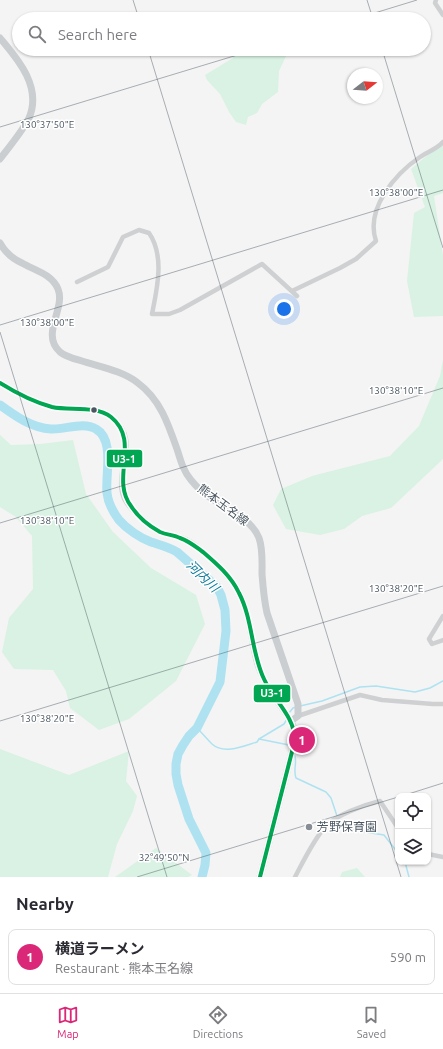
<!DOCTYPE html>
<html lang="en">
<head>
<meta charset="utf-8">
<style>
  body { margin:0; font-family:Ubuntu,"Noto Sans JP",sans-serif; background:#f2f2f3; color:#2b2b33 }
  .controls { position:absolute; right:12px; bottom:12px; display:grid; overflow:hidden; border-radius:8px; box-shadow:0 1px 3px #0004 }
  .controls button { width:36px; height:36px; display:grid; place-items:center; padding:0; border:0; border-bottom:1px solid #e1e1e2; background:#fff; color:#2b2b33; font:20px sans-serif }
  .compass { position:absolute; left:347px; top:68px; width:36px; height:36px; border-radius:50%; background:#fff; box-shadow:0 1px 3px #0004; rotate:73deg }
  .you { position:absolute; left:284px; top:309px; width:14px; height:14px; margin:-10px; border:3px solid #fff; border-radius:50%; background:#1a73e8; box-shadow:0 0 0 6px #1a73e833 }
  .badge { display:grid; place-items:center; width:26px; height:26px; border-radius:50%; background:#db2777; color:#fff; font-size:13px; font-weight:700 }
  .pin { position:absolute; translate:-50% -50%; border:2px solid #fff; box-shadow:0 1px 4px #0006 }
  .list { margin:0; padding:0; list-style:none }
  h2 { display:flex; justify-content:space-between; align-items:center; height:52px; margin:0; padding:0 16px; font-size:17px }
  h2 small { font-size:13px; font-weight:400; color:#7c7c81 }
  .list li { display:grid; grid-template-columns:26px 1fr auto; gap:12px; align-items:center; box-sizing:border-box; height:56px; margin:0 8px 8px; padding:0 8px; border:1px solid #e1e1e2; border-radius:8px }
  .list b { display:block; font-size:15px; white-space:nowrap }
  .list p { margin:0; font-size:13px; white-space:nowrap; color:#7c7c81 }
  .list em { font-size:13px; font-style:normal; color:#7c7c81 }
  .icon { flex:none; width:22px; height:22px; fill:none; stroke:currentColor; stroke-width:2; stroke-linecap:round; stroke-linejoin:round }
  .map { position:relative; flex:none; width:443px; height:877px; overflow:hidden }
  .search { position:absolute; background:#fff; box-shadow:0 1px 3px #0004; left:12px; right:12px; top:12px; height:44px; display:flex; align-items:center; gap:10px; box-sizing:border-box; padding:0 14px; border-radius:22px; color:#7c7c81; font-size:15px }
  .sheet { height:116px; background:#fff }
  nav { display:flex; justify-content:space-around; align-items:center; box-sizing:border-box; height:56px; border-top:1px solid #e1e1e2; background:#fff; font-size:11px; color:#7c7c81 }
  nav a { display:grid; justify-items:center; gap:2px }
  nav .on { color:#db2777 }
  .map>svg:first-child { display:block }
</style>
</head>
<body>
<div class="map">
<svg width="443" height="877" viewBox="0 0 443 877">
  <rect width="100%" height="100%" fill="#f4f4f4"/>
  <g fill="#d9f2e3">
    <polygon points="232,49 249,49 251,50 253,49 287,49 287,54 279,71 278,92 262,104 257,113 248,117 246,125 236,122 229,112 220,94 207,80 205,75 233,58"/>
    <polygon points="443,142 443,193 434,196 443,255 443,316 414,317 407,281 414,213 425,207 411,169"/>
    <polygon points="443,360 443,459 391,508 362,516 344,529 320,535 286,529 273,505 281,489 312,476 390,456 419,426 440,376"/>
    <polygon points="0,435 11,445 40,444 73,440 86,494 113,532 151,568 196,595 205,624 176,681 129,719 99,730 70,708 66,691 53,670 14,669 2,652 9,618 33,589 32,536 16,517 0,507"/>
    <polygon points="0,749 69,775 129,751 126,781 137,796 133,811 117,844 108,877 0,877"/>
    <polygon points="156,848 192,875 188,877 115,877"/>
    <polygon points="357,868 365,877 340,877 342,872"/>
  </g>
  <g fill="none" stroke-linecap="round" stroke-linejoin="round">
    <g stroke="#aee2f0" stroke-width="1.5">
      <polyline points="300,706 322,701 360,687 376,686 415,692 430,688 443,681"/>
      <polyline points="289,713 293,708 296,707"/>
      <path d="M197 728C202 733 207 739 212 744 224 755 244 746 257 742L259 739 284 724 287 719"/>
      <polyline points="259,739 289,745"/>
      <path d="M295 756C297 764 293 770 296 778L326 792 331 798 337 816"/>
      <polyline points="338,820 346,829 384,835 398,853"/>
      <polyline points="405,862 409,877"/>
    </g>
    <path stroke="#aee2f0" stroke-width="9" d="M0 405C15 416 32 428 51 429 65 430 83 421 96 429 115 440 105 475 107 493 108 502 113 512 119 520 127 529 140 538 151 542 160 545 169 547 177 552L217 587 221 595 225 610 226 631 220 682 197 728 189 736 183 745 178 754 176 764V774L178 785 189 819 206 853 205 865 202 877"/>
    <g stroke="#ced0d2" stroke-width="4.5">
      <polyline points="436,0 435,3 443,15"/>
      <path d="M77 282 108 267 123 237 139 230 149 233C165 256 157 289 152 314H169L180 310 262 264 297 296"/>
      <path d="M292 291 340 268 356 259 376 241C365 209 395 174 420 157 427 152 437 149 443 142"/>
      <polyline points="443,616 429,639 432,644 443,640"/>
      <polyline points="298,716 360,695 382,700 433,704 443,704"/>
      <polyline points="428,854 443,857"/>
      <path d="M295 877C304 860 312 843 324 828 335 815 364 805 380 801L398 828"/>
    </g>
    <path stroke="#ced0d4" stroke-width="6" d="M0 383C19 394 37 404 58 408 75 411 97 406 111 417 142 441 113 472 125 499 130 509 151 528 160 532 169 535 178 536 186 540 200 547 221 568 231 580 251 604 249 638 258 666 265 686 279 704 291 721"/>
    <g stroke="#caced1" stroke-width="7">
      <path d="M0 38C19 60 42 88 29 118 22 132 9 147 0 159"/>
      <path d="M0 243C5 252 13 259 22 263 34 270 52 274 58 289 66 309 40 334 60 352 66 357 75 359 82 361 101 367 123 371 138 383 161 400 169 426 178 452 181 462 184 472 191 480 196 486 201 492 208 496 224 507 252 519 259 538 263 549 262 563 262 574 263 587 264 600 267 613L298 704V716L291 721 295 732V740L260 877"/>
    </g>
    <defs>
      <path id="bus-1" d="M0 383C16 393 33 402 52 407 70 411 95 405 111 417 141 441 110 479 131 506 138 517 149 526 160 532 167 535 174 535 180 538 189 541 196 547 203 552 217 564 231 576 239 593 253 620 251 652 264 679 274 701 294 715 295 740L260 877"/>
    </defs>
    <use href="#bus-1" stroke="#fff" stroke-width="7"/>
    <use href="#bus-1" stroke="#00a651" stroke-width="4"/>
  </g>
  <path fill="none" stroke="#4a5661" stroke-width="1" stroke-opacity="0.45" d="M133 0 139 19M367 0 373 19M355 19 417 0M148 49 401 877M382 49 443 248M0 127 257 49M0 325 443 190M0 332 167 877M0 523 443 388M0 721 443 586M402 796 443 783M137 877 398 797"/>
  <circle fill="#4a5661" stroke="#fff" stroke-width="1.5" cx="94" cy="410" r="3.5"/>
  <circle fill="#868d94" stroke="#fff" stroke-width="1.5" cx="309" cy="827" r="4"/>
  <g text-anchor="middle" stroke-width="3" stroke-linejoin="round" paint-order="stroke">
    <g font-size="12" fill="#4a5661" stroke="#fff">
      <text transform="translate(223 505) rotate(37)" y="4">熊本玉名線</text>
    </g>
    <g font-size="12" fill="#4a5661" stroke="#fff" text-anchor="start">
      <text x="317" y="831">芳野保育園</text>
    </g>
    <g font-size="13" font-style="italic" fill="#0c7c9b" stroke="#fff">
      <text transform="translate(203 576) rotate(44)" y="5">河内川</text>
    </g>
  </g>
  <g font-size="10" text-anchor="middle" fill="#4a5661" stroke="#fff" stroke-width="3" stroke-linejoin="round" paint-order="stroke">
    <text x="47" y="128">130°37'50"E</text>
    <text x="396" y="196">130°38'00"E</text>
    <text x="47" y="326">130°38'00"E</text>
    <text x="396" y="394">130°38'10"E</text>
    <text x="47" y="524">130°38'10"E</text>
    <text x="396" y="592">130°38'20"E</text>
    <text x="47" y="722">130°38'20"E</text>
    <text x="164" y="861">32°49'50"N</text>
  </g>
  <g stroke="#fff" stroke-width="1.5">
    <rect x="106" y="449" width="37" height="19" rx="4" fill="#00a651"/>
    <rect x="253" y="684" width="38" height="19" rx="4" fill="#00a651"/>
  </g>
  <g font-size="11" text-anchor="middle" font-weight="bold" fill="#fff">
    <text x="124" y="463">U3-1</text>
    <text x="272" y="697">U3-1</text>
  </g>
</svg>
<div class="controls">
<button><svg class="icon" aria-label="locate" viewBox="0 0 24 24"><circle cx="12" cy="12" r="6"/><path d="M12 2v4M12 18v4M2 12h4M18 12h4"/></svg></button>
<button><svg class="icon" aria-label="layers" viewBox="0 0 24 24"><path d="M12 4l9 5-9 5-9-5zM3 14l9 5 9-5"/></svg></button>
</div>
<svg class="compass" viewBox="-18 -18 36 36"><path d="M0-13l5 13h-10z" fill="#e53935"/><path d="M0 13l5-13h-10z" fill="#7c7c81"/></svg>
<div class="you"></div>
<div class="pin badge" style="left:302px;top:740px">1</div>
<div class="search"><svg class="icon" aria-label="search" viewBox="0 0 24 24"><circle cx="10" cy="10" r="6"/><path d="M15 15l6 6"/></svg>Search here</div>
</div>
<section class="sheet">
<h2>Nearby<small></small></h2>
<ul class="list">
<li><span class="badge">1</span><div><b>横道ラーメン</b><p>Restaurant · 熊本玉名線</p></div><em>590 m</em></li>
</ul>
</section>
<nav>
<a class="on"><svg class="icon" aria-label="map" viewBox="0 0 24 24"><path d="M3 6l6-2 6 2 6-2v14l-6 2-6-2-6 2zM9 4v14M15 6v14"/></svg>Map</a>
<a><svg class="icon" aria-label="directions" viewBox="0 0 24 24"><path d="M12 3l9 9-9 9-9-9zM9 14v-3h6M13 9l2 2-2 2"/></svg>Directions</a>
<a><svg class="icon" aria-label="saved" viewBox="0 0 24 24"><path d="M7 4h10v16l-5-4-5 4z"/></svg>Saved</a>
</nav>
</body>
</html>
